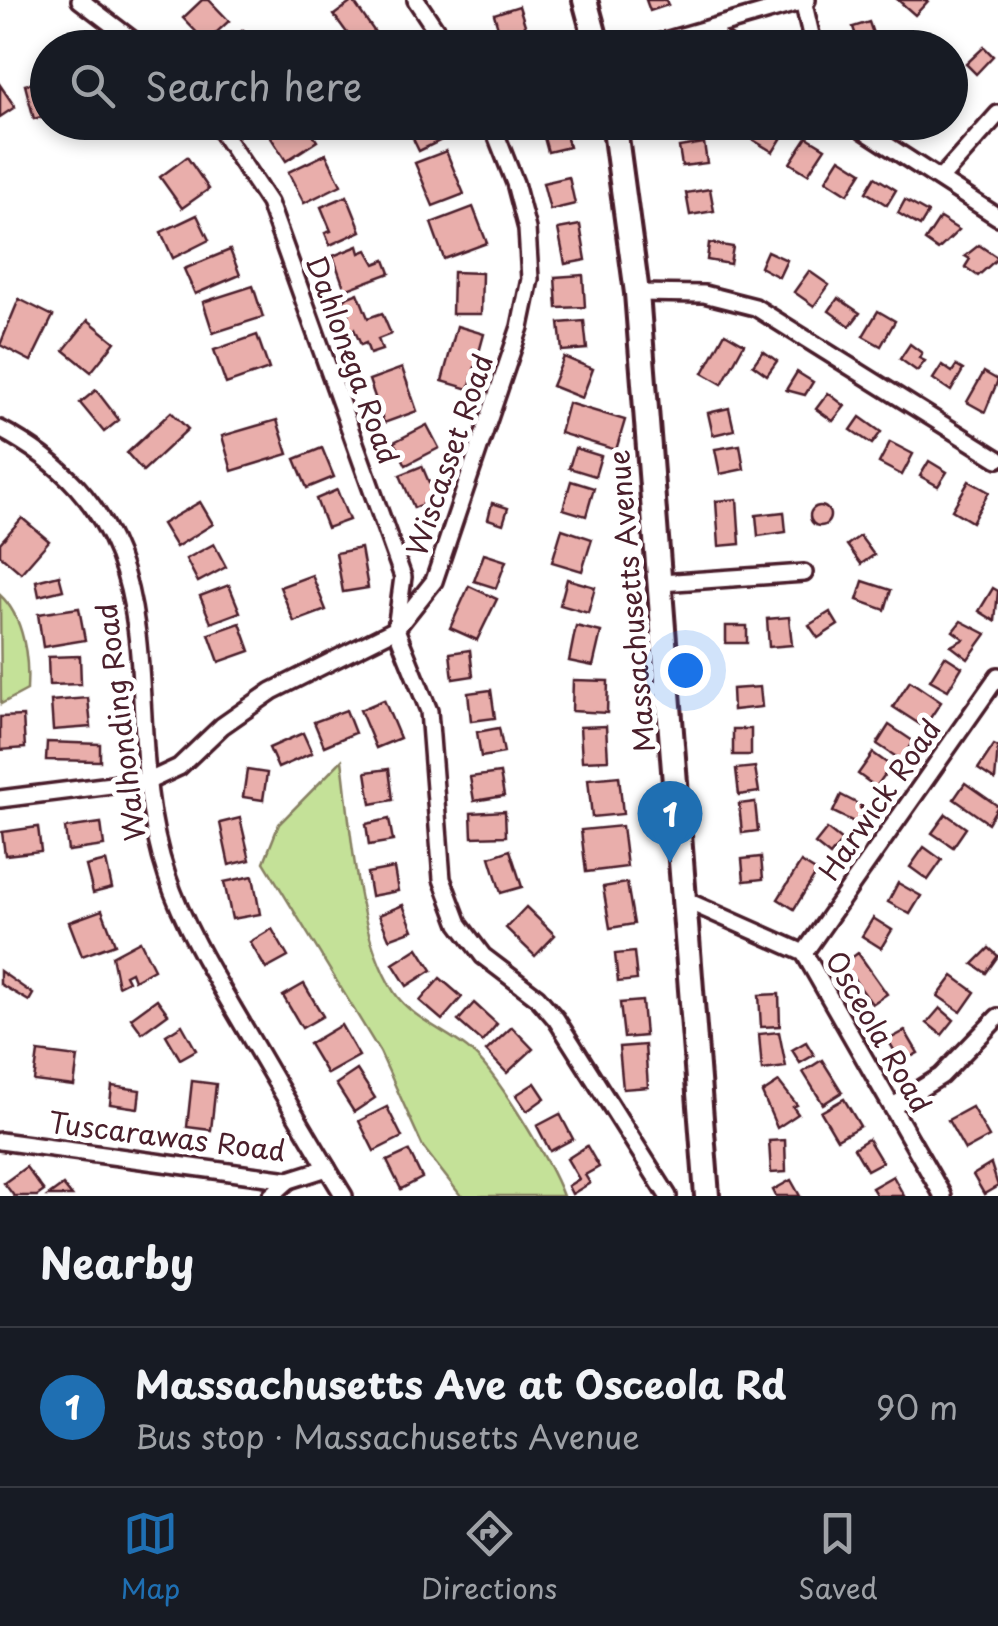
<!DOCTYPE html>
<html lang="en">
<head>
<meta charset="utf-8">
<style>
  body { margin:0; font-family:"Playpen Sans",sans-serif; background:#20242c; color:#f1f3f6 }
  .you { position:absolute; left:685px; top:670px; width:35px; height:35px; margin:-25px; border:8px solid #fff; border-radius:50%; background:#1a73e8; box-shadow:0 0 0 15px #1a73e833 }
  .badge { display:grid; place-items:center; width:65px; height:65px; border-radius:50%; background:#1f6fb2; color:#fff; font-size:32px; font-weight:700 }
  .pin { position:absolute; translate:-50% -82px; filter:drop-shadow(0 2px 5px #0008) }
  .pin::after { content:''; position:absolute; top:52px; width:35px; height:30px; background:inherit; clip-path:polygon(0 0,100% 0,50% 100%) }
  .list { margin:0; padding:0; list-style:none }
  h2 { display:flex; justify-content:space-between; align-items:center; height:130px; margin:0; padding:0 40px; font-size:42px }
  h2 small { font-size:32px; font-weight:400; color:#9ea1a6 }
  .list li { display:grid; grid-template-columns:65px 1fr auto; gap:30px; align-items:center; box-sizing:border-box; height:160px; padding:0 40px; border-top:2px solid #363941 }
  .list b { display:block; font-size:38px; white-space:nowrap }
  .list p { margin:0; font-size:32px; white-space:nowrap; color:#9ea1a6 }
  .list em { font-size:32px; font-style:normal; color:#9ea1a6 }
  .icon { flex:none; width:55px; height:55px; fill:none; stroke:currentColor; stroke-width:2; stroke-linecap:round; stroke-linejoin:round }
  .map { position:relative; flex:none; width:998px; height:1196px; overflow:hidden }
  .search { position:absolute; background:#171b24; box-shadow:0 5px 15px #0003; left:30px; right:30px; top:30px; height:110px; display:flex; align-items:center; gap:25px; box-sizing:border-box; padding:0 35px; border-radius:55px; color:#9ea1a6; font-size:38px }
  .sheet { height:290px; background:#171b24 }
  nav { display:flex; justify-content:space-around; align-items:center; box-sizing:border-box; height:140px; border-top:2px solid #363941; background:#171b24; font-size:28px; color:#9ea1a6 }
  nav a { display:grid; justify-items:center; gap:5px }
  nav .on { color:#1f6fb2 }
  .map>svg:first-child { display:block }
</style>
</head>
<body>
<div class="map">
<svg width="998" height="1196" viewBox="0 0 998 1196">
  <rect width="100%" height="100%" fill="#fff"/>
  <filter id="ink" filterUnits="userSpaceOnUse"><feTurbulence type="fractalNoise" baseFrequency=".01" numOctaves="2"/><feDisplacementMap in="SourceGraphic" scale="20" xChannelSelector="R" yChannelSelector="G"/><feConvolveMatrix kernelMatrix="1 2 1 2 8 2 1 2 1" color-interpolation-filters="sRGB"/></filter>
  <g filter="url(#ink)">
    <g fill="#c4e198" stroke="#878062" stroke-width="2.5">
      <path d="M0 595C24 617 29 659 27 690L1 704Z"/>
      <path d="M342 760C351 829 356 933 394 992 410 1017 444 1030 467 1048 496 1070 550 1162 563 1196H461L423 1147 380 1052 264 862 279 824Z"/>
    </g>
    <g fill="#e9aeab" stroke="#4a1f2b" stroke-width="2.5">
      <polygon points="202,0 209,0 229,21 206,42 183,18"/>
      <polygon points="646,0 666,0 668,5 650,11"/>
      <polygon points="898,0 929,0 915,15"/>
      <polygon points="353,1 379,38 366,48 358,48 334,15"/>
      <polygon points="519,6 532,47 504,48 494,14"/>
      <polygon points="869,22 878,48 860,48 853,27"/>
      <polygon points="243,30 256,48 220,48"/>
      <polygon points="984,47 993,56 976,74 966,64"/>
      <polygon points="48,79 48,115 34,119 25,85"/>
      <polygon points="0,85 15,107 0,117"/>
      <polygon points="118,122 148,122 139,136"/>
      <polygon points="278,122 305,122 317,141 286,161 266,130"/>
      <polygon points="405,122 444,122 450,136 419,151"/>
      <polygon points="563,122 569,147 548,152 540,123"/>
      <polygon points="753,122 772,122 786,131 773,152 745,135"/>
      <polygon points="807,137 825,148 808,174 790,163"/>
      <polygon points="704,143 707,163 682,166 679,147"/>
      <polygon points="446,151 464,194 433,206 415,163"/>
      <polygon points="326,154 341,185 304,203 288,172"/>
      <polygon points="187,157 209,189 182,208 160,177"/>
      <polygon points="840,158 862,172 848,194 826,180"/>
      <polygon points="569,177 575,204 550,210 543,183"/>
      <polygon points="875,177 896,190 887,205 866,192"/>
      <polygon points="710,189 714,211 690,215 686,193"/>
      <polygon points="347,196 361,231 330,245 325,233 331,231 321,207"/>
      <polygon points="905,200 928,213 920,226 898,213"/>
      <polygon points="473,207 487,243 444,259 431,223"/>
      <polygon points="197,215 209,240 173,258 161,232"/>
      <polygon points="940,218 959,230 938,250 925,241"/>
      <polygon points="580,225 586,260 565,264 558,229"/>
      <polygon points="709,243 733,247 730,264 707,260"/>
      <polygon points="979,245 998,258 978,276 965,267 970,259 965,256"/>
      <polygon points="358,246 360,253 367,250 375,264 385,260 390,273 345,290 333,256"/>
      <polygon points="230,250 240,275 195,294 184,269"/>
      <polygon points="767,251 787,260 779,277 760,267"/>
      <polygon points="809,271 829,285 814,306 794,292"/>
      <polygon points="453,272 482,273 481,314 452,314"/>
      <polygon points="583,275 585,307 557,308 555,277"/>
      <polygon points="253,286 263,317 213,333 203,302"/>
      <polygon points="358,293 368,318 382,313 391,334 378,339 382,350 370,354 366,343 361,345 354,329 346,332 341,317 349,314 343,299"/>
      <polygon points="838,298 860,313 850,326 829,311"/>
      <polygon points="19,299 53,316 31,361 0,345"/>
      <polygon points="878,311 895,321 881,346 863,336"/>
      <polygon points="88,320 115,342 91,372 64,350"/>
      <polygon points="584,321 587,349 562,351 559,323"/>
      <polygon points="457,326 484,334 469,389 442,381"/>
      <polygon points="725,333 744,344 722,384 703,373"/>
      <polygon points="257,335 269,369 226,384 214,350"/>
      <polygon points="910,344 922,353 919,358 925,361 917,371 900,359"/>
      <polygon points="763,351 777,361 767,375 753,365"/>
      <polygon points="564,357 593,369 582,398 552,386"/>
      <polygon points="942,365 952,372 956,366 963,370 951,391 933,379"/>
      <polygon points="402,368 417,411 384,423 369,380"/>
      <polygon points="797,372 813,382 805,395 786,390"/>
      <polygon points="984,372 998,380 985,412 967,402"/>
      <polygon points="96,390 119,420 104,432 80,403"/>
      <polygon points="828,393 845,406 833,421 816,409"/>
      <polygon points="568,403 625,420 616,450 560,433"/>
      <polygon points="729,408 734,430 713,435 708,413"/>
      <polygon points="171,412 188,429 143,471 127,453"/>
      <polygon points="860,417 881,432 872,444 851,430"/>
      <polygon points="277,420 288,454 232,471 222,436"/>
      <polygon points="427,425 439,448 406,465 394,442"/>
      <polygon points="890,442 913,454 902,475 879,463"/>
      <polygon points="740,445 744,469 720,474 715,449"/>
      <polygon points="322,448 334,477 307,488 295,459"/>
      <polygon points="575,448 601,456 595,476 569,468"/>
      <polygon points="929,461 947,472 938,486 920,476"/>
      <polygon points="422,466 436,499 414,508 400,475"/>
      <polygon points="571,481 594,488 586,516 563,509"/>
      <polygon points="969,481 989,492 972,522 952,510"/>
      <polygon points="337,490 349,520 327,528 316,499"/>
      <polygon points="737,499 740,544 719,546 716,501"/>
      <polygon points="200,502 213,524 176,547 162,524"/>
      <polygon points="492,503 508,508 503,524 488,519"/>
      <circle cx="820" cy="516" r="10"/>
      <polygon points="784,512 786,532 758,536 756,515"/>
      <polygon points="22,518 49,541 21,573 0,555 0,543"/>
      <polygon points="562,529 592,539 582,571 552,562"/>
      <polygon points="860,536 874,555 861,564 847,545"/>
      <polygon points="214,544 226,567 198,582 186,559"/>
      <polygon points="361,548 368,588 343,592 336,553"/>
      <polygon points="484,554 506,561 496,588 474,581"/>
      <polygon points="59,575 63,590 39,596 36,581"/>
      <polygon points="312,575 326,610 294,622 280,587"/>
      <polygon points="567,579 595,587 588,613 560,605"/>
      <polygon points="863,581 891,590 885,610 857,600"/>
      <polygon points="229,585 240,612 211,623 200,596"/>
      <polygon points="469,586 497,599 477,640 450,628"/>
      <polygon points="993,588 998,591 995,621 979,611"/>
      <polygon points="79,608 85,640 43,647 38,614"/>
      <polygon points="830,612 838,625 818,638 809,625"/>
      <polygon points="789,617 792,645 769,647 767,619"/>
      <polygon points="961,621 986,634 968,659 951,646 964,639 953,631"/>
      <polygon points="240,623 250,651 219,662 209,634"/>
      <polygon points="576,626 601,632 593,666 569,661"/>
      <rect x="726" y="626" width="21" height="17"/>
      <polygon points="470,650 473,676 453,679 450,653"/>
      <polygon points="80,656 81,684 49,685 48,657"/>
      <polygon points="945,656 962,667 948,690 930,680"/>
      <polygon points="573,680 608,681 607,713 572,711"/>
      <polygon points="910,681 941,702 924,727 893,707"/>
      <polygon points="760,687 762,707 733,710 732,689"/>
      <polygon points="491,690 495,718 471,721 468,693"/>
      <polygon points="88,698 91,727 53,730 51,701"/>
      <polygon points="384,700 400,738 376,748 360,710"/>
      <polygon points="346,710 355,733 324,746 314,722"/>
      <polygon points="23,716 25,748 0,750 0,717"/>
      <polygon points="889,725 913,741 901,760 877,744"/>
      <polygon points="606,726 608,760 582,761 580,727"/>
      <polygon points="499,728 504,753 481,757 477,732"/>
      <rect x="733" y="729" width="18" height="26"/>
      <polygon points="303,733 312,753 278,768 269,748"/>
      <polygon points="47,742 100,744 100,761 46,760"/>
      <polygon points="994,745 998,747 995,780 978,769"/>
      <polygon points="873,753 891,766 876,787 858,774"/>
      <polygon points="755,767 759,792 739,795 736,769"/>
      <polygon points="389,769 393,800 371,804 366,772"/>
      <polygon points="247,770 267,773 263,800 243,797"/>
      <polygon points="500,773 504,796 474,801 470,777"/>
      <polygon points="619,776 623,814 592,817 588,779"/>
      <polygon points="965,783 998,806 988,823 954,799"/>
      <polygon points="841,795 864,807 856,823 833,812"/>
      <polygon points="755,802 758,831 742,833 739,804"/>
      <polygon points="505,811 506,836 472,837 471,813"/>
      <polygon points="946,814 966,828 953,847 932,833"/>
      <polygon points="240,818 250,860 229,865 220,823"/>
      <polygon points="389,819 393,841 369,845 366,824"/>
      <polygon points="101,823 104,846 68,851 65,828"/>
      <polygon points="622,826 627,867 586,872 581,830"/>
      <polygon points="38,827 41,851 5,855 2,832"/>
      <polygon points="827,829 842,841 830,856 815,844"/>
      <polygon points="924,847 942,860 928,880 910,867"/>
      <polygon points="510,850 522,887 501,893 490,857"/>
      <polygon points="761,857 763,879 744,881 742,859"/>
      <polygon points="106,861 112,888 93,893 86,866"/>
      <polygon points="801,862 817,872 794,909 778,899"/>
      <polygon points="394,868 398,891 371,896 367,873"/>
      <polygon points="253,876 260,914 232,919 224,882"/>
      <polygon points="627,883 634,924 610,928 603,887"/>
      <polygon points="898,883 921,896 910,914 888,902"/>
      <polygon points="403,905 413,930 389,939 379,915"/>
      <polygon points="526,907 555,935 535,956 506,928"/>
      <polygon points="102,910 115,944 82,956 69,922"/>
      <polygon points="873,918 892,930 881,948 862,936"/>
      <polygon points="272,929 288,957 266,969 250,942"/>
      <polygon points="140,941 154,969 134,980 131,972 125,975 128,981 118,986 112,956"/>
      <polygon points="418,948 432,970 407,986 393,964"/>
      <polygon points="989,948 998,956 986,973 973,964"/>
      <polygon points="634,952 637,980 618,982 615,954"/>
      <polygon points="858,953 887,994 872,1004 843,964"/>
      <polygon points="0,971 33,994 29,1001 0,984"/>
      <polygon points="953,976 975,992 961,1012 938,996"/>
      <polygon points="440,978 462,997 442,1020 420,1001"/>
      <polygon points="304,984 323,1016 302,1028 283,996"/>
      <polygon points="779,994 780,1026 761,1027 759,995"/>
      <polygon points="157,999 168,1014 142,1033 131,1018"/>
      <polygon points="642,1001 645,1036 624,1038 620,1003"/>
      <polygon points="474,1003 497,1024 482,1042 458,1021"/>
      <polygon points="940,1008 954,1020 942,1035 927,1023"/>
      <polygon points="182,1025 196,1050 180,1059 166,1035"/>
      <polygon points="341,1025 359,1056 327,1074 309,1044"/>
      <polygon points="512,1027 533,1049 507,1073 486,1051"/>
      <polygon points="905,1031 918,1053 901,1062 888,1040"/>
      <polygon points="779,1032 786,1067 762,1070 759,1034"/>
      <polygon points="806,1042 814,1055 800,1063 792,1050"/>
      <polygon points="645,1045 648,1087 623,1089 619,1047"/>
      <polygon points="38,1052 78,1057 74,1086 34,1081"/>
      <polygon points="822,1060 842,1092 823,1104 803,1072"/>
      <polygon points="357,1070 375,1098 354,1112 336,1084"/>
      <polygon points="192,1081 216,1084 211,1130 187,1127"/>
      <polygon points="779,1082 797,1105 793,1107 798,1114 777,1128 762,1093"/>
      <polygon points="535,1083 545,1098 527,1111 516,1095"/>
      <polygon points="112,1086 140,1090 138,1108 110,1104"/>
      <polygon points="844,1099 860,1126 837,1139 821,1112"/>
      <polygon points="387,1107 402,1137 374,1151 359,1121"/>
      <polygon points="972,1107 989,1137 965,1150 948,1120"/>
      <polygon points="560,1114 573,1139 550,1151 537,1126"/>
      <polygon points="868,1139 882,1162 867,1170 854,1148"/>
      <polygon points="785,1140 786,1172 771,1173 769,1141"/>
      <polygon points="587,1146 599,1167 585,1175 590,1183 572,1194 568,1186 579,1179 567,1159"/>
      <polygon points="409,1151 422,1178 401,1189 387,1161"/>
      <polygon points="991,1164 998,1186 984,1194 973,1175"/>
      <polygon points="26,1167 44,1191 37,1196 14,1196 4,1183"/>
      <polygon points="893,1176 904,1196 877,1196 872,1188"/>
      <polygon points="791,1180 800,1196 776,1196 773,1190"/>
      <polygon points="63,1185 72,1196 48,1196"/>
    </g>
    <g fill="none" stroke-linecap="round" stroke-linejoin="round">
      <defs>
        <g id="street">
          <polyline points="80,0 143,48"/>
          <polyline points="416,0 448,48"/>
          <polyline points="803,0 814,48"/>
          <polyline points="706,30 733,48"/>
          <polyline points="640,48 807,0"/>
          <polyline points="215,122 269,203 403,577 396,629 429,711 442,879 459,924 483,956 537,997 556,1019 668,1196"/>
          <polyline points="851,122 998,217"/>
          <polyline points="940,179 998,114"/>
          <polyline points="637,293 704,294 755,307 998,459"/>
          <path d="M0 429C197 534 111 709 167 876 186 932 218 982 247 1032 279 1087 311 1142 344 1196"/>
          <polyline points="661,583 804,573"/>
          <polyline points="0,799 151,780 179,767 222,726 272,691 396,629 434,581 520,327 530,279 527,229 515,183 491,122"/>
          <polyline points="685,900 804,953 943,1196"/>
          <polyline points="804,953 998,676"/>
          <polyline points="893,1106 941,1076 998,1017"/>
          <polyline points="0,1141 289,1180 327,1168"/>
          <polyline points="271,1196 289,1180"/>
        </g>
        <g id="secondary">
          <polyline points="585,0 598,48"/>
          <polyline points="614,122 637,293 707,1196"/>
        </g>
      </defs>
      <use href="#street" stroke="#4a1f2b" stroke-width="22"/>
      <use href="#secondary" stroke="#4a1f2b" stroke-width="30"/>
      <use href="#street" stroke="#fff" stroke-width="15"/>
      <use href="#secondary" stroke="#fff" stroke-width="22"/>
    </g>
  </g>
  <g text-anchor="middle" stroke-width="10" stroke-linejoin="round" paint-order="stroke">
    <g font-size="28" fill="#4a1f2b" stroke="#fff">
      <text transform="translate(352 360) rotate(70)" y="10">Dahlonega Road</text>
      <text transform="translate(450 455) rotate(-71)" y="10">Wiscasset Road</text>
      <text transform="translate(632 601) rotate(-95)" y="10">Massachusetts Avenue</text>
      <text transform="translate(121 722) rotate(-97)" y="10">Walhonding Road</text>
      <text transform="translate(880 800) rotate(-55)" y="10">Harwick Road</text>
      <text transform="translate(878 1032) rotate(60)" y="10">Osceola Road</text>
      <text transform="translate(167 1137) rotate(7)" y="10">Tuscarawas Road</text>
    </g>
  </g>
</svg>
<div class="you"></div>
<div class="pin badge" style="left:670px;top:863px">1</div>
<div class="search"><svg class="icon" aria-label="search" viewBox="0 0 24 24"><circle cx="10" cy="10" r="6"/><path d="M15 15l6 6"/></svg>Search here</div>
</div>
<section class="sheet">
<h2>Nearby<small></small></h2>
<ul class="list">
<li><span class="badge">1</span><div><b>Massachusetts Ave at Osceola Rd</b><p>Bus stop · Massachusetts Avenue</p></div><em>90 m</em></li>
</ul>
</section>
<nav>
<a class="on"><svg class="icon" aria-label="map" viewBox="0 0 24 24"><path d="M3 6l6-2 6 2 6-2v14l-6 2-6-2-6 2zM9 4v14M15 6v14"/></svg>Map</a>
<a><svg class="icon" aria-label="directions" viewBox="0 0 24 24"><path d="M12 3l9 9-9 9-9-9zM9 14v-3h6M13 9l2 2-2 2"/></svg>Directions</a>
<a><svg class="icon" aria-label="saved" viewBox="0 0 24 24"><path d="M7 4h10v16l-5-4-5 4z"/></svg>Saved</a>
</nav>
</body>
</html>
